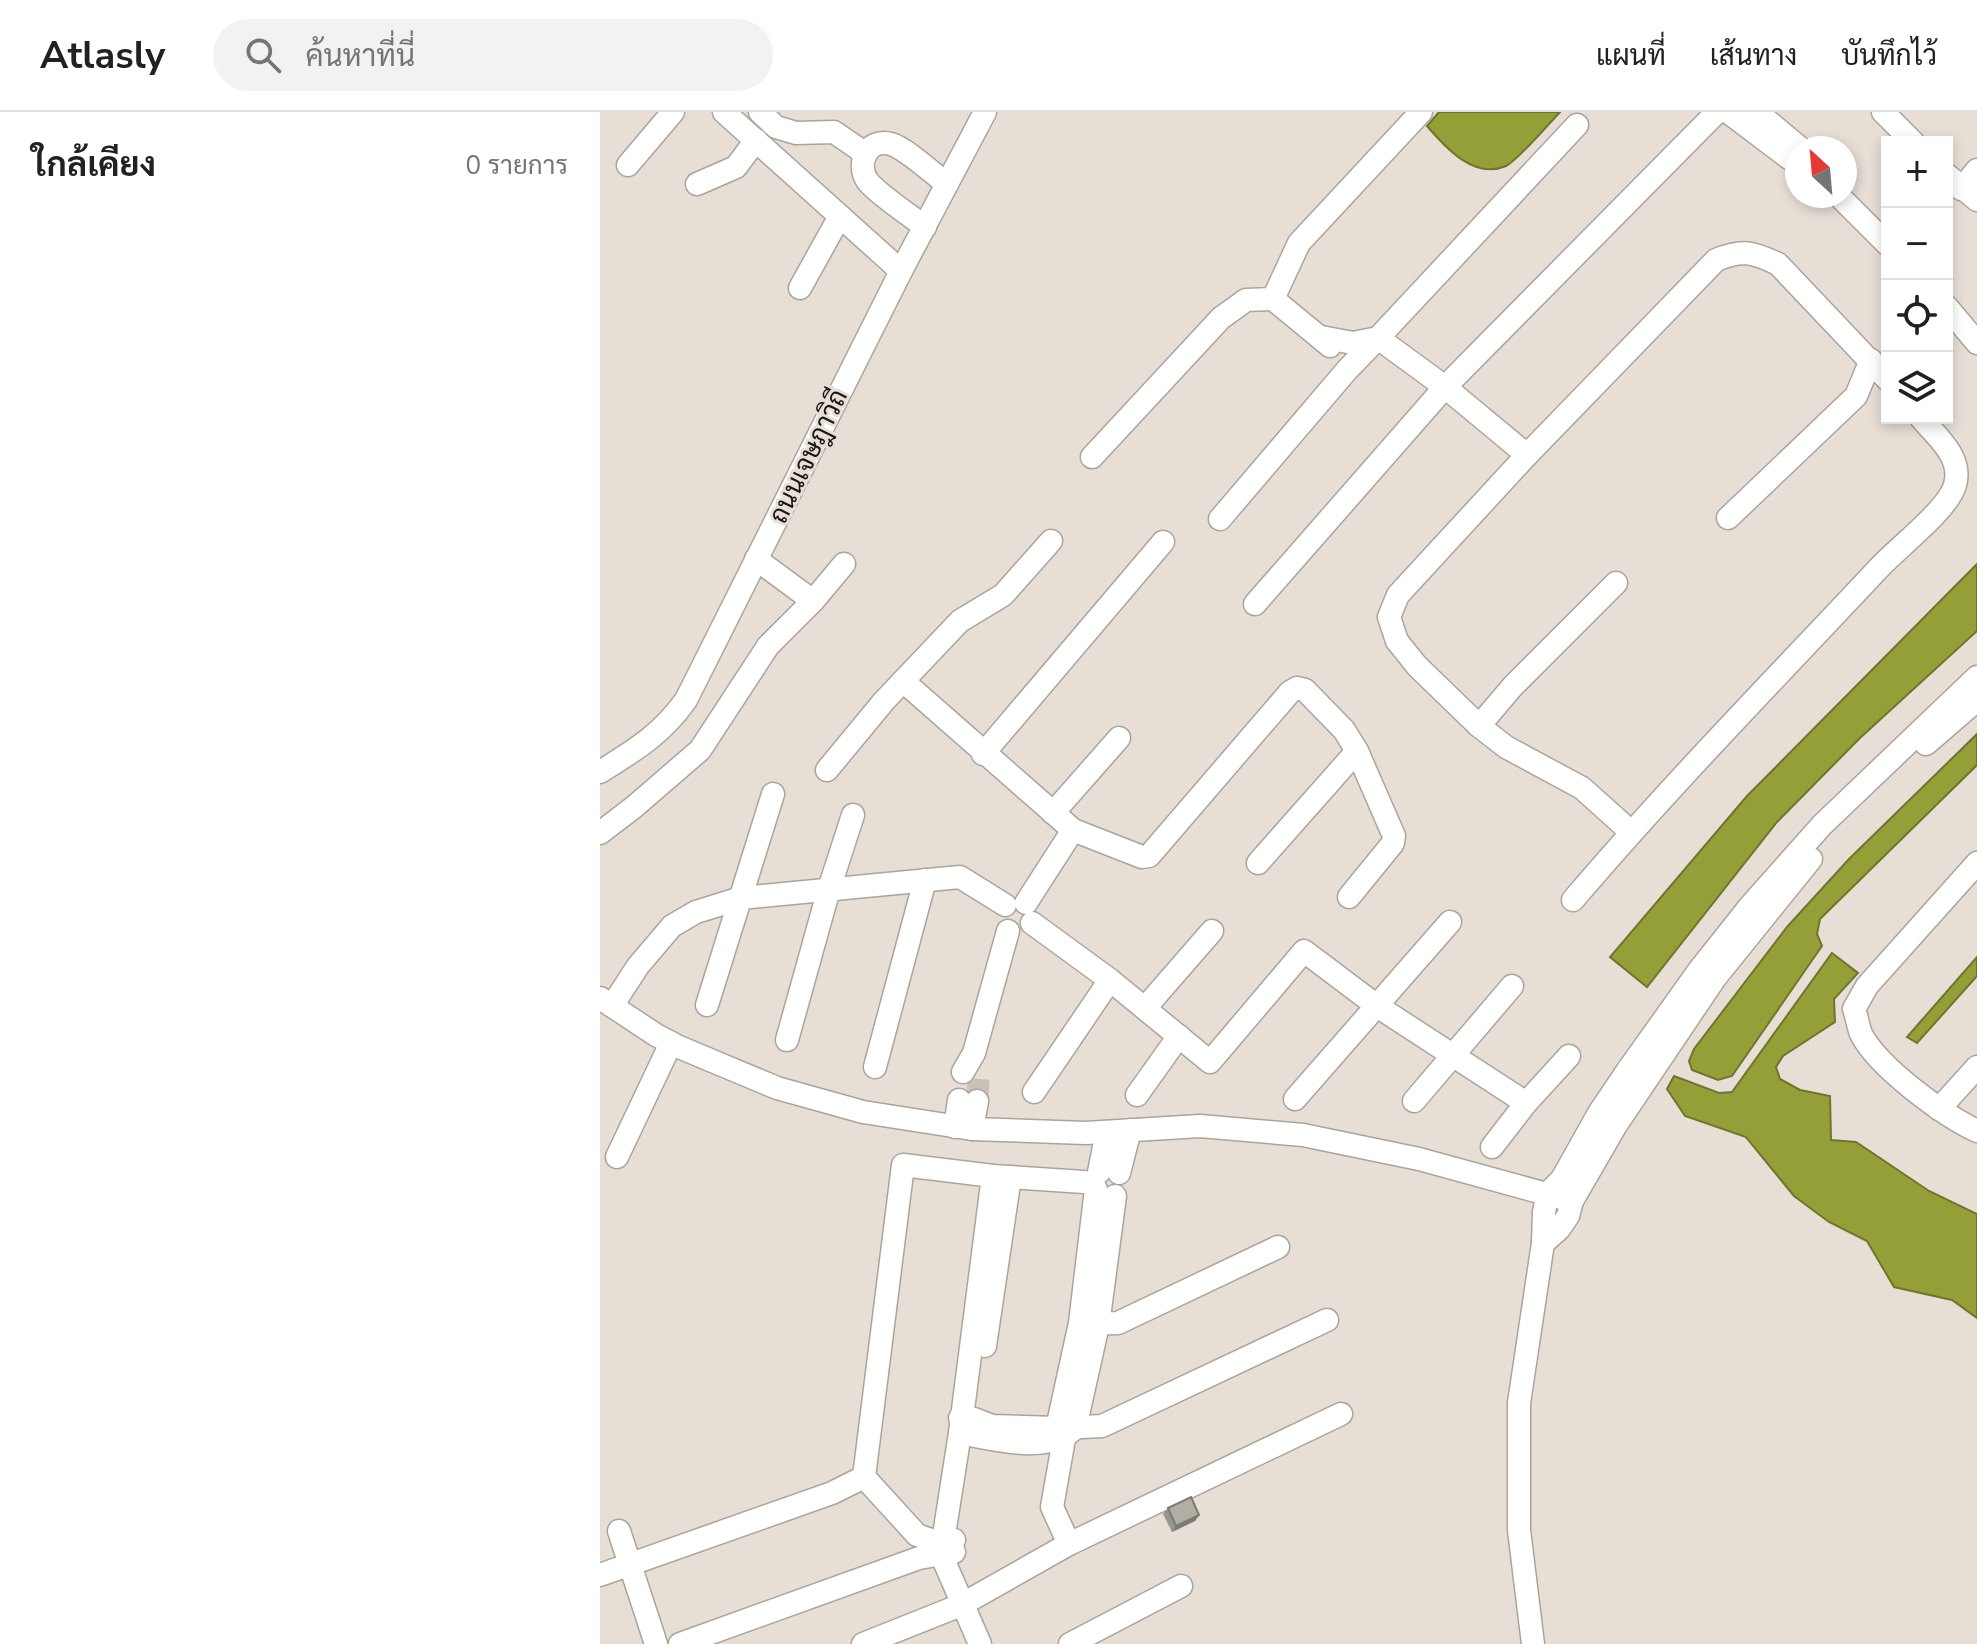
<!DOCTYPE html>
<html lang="th">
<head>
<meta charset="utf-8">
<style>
  body { margin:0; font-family:"Nunito Sans",Sarabun,sans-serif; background:#f2f2f2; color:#202124 }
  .controls { position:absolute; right:24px; top:24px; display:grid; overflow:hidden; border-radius:0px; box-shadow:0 4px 12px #0003 }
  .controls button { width:72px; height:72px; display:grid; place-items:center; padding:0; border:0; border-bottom:2px solid #e0e0e0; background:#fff; color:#202124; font:40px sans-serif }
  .compass { position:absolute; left:1185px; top:24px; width:72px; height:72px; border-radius:50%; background:#fff; box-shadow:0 4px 12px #0003; rotate:334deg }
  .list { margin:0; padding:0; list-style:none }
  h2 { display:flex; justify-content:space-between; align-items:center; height:104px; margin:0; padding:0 32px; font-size:34px }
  h2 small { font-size:26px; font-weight:400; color:#757577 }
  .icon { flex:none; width:44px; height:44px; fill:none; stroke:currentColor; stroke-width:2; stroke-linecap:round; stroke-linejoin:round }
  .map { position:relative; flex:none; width:1377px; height:1532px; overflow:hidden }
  header { display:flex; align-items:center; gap:48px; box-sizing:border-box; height:112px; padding:0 40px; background:#fff; border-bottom:2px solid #e0e0e0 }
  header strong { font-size:38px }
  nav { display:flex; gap:44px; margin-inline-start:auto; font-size:28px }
  .search { width:560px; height:72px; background:#f2f2f2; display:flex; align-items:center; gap:20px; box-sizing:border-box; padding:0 28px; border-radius:44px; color:#757577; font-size:30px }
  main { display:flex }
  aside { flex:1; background:#fff }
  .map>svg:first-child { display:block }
</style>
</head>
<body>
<header>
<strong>Atlasly</strong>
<div class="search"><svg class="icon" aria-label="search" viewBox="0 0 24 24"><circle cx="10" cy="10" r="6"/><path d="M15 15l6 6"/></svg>ค้นหาที่นี่</div>
<nav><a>แผนที่</a><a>เส้นทาง</a><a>บันทึกไว้</a></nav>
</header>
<main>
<aside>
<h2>ใกล้เคียง<small>0 รายการ</small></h2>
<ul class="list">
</ul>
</aside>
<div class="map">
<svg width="1377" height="1532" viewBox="0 0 1377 1532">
  <rect width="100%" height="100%" fill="#e7dfd6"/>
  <g fill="#959f38" stroke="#6f752c" stroke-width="2">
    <path d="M839 0H960C949 12 918 48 906 54 874 68 845 35 827 14Z"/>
    <polygon points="1377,452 1377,519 1260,626 1177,710 1047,875 1010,845 1147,684"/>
    <polygon points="1377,622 1377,653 1220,807 1217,822 1222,834 1132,964 1118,968 1092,958 1089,949 1094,937 1187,815 1249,747"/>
    <polygon points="1232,841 1258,861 1234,887 1235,910 1183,944 1176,955 1180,967 1200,978 1230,984 1231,1028 1256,1030 1329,1079 1377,1102 1377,1206 1352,1188 1294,1175 1267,1129 1229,1110 1194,1084 1146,1025 1085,1004 1067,977 1074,964 1119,981 1132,980"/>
    <polygon points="1377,845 1377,864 1317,931 1307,925"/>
  </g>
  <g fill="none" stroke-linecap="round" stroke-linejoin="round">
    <g stroke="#c8c1b8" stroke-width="22" stroke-dasharray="22 11" stroke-linecap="butt">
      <polyline points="377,989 379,962"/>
      <polyline points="484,1070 517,1072"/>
    </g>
    <defs>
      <g id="minor">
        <polyline points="124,0 301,159"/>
        <polyline points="160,0 176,15 196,21 234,20 266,42"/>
        <polyline points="1128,0 1197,52"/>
        <polyline points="1157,0 1200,36"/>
        <polyline points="1283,0 1313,30"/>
        <polyline points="28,53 73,0"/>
        <polyline points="1347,63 1377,88"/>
        <polyline points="97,72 136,55 156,28"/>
        <polyline points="1361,77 1377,58"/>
        <polyline points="1239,84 1287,132"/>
        <path d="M325 115C307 101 286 88 270 72 254 55 266 25 291 32 307 37 332 61 347 72"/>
        <polyline points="200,176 240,104"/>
        <polyline points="673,187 730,234"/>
        <polyline points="1347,195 1377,231"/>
        <polyline points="721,225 753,231 778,226 977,13"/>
        <polyline points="492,345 621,206 646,188 673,187 699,131 821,0"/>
        <polyline points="1128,406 1256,284 1271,248"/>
        <polyline points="620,407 747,258 778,226 845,275 927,343"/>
        <polyline points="156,447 213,489 244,452"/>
        <polyline points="655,492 845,275 1117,0"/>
        <polyline points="303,569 473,718"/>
        <polyline points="879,614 913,574 1016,471"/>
        <polyline points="1326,632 1377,588"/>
        <polyline points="383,642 563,430"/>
        <polyline points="227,658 284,589 360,509 403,483 451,429"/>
        <path d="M0 660C35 638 61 623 86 588L301 159 385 0"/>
        <polyline points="453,701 519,626"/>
        <path d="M1031 720 982 676 906 635 879 614 817 554 797 529 789 505 798 483 927 343 1116 148C1142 137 1153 140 1178 152L1287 267"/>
        <polyline points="0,721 34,695 100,638 168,534 213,489"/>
        <polyline points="658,751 757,639"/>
        <path d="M1377 751 1267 874 1254 897C1257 905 1258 914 1261 922 1278 955 1343 1003 1377 1019"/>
        <path d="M973 788C1070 674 1175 567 1278 457 1297 436 1348 398 1355 373 1363 345 1337 325 1321 306"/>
        <polyline points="426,791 473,718 542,745 549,744 690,580 697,576 705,578 744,618 757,639 794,724 793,731 749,785"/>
        <polyline points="432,811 510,868 610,950 704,839 777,894 926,991"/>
        <polyline points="0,886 56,923 79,935 177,976 263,1000 372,1017 486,1021 600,1014 703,1023 819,1047 972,1089"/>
        <polyline points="107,893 173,682"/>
        <polyline points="12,894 38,854 72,814 96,800 141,786 360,765 405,793"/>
        <polyline points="545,896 612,819"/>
        <polyline points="187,928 229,777 253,703"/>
        <polyline points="275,955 325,768"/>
        <polyline points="363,960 374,941 408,819"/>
        <polyline points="434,980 510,868"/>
        <polyline points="537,983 579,924"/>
        <polyline points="695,987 850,810"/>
        <polyline points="814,989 912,874"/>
        <polyline points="1339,997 1377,955"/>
        <polyline points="355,1015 359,988"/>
        <polyline points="372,1017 377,989"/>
        <polyline points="892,1035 926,991 969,944"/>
        <polyline points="17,1045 71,931"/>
        <polyline points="499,1060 507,1020"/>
        <polyline points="519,1061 530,1018"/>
        <polyline points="943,1131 959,1117 968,1104 972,1089 1016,1013 1115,866 1211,747"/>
        <polyline points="484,1212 518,1211 678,1135"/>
        <polyline points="385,1234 410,1065"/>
        <polyline points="360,1306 374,1307 392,1314 457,1316 480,1211 496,1077"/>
        <polyline points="462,1316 502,1314 727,1208"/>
        <polyline points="458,1317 464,1327 452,1395 469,1432"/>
        <path d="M360 1321C394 1327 448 1343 475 1316L498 1213 515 1084"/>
        <polyline points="19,1419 56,1532"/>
        <polyline points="354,1428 331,1428 317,1423 264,1365 303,1053 393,1064 484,1070"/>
        <polyline points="0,1463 232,1381 264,1365"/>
        <polyline points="80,1532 319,1446 354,1440"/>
        <polyline points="263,1532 361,1493 469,1432 741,1302"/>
        <polyline points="380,1532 341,1442 360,1321 393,1064"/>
        <polyline points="470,1532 581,1474"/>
        <polyline points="933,1532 919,1418 919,1291 943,1131 944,1100 948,1081 962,1067 999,1001 1028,958 1100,857 1150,794 1222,713 1377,565"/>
      </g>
    </defs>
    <use href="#minor" stroke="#aba49b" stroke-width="25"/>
    <use href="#minor" stroke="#fff" stroke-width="22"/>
  </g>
  <polygon fill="#98968d" points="568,1396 599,1403 595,1409 572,1420 563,1402"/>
  <polygon fill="#7c7a73" points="599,1403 595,1409 572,1420 576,1414"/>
  <polygon fill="#b1aea4" stroke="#7c7a73" stroke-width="2" points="591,1385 599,1403 576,1414 568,1396"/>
  <g text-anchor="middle" stroke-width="6" stroke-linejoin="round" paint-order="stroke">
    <g font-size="26" fill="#171411" stroke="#e7dfd6">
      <text transform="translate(208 344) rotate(-64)" y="9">ถนนเจษฎาวิถี</text>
    </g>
  </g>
</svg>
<div class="controls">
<button>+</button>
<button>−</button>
<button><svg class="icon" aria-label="locate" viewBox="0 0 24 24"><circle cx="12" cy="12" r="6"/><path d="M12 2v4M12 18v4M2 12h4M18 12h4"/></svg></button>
<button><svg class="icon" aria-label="layers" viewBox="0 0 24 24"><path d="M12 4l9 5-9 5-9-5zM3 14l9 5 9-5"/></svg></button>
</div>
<svg class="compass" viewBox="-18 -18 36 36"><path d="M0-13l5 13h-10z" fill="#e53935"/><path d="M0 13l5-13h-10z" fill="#757577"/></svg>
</div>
</main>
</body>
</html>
